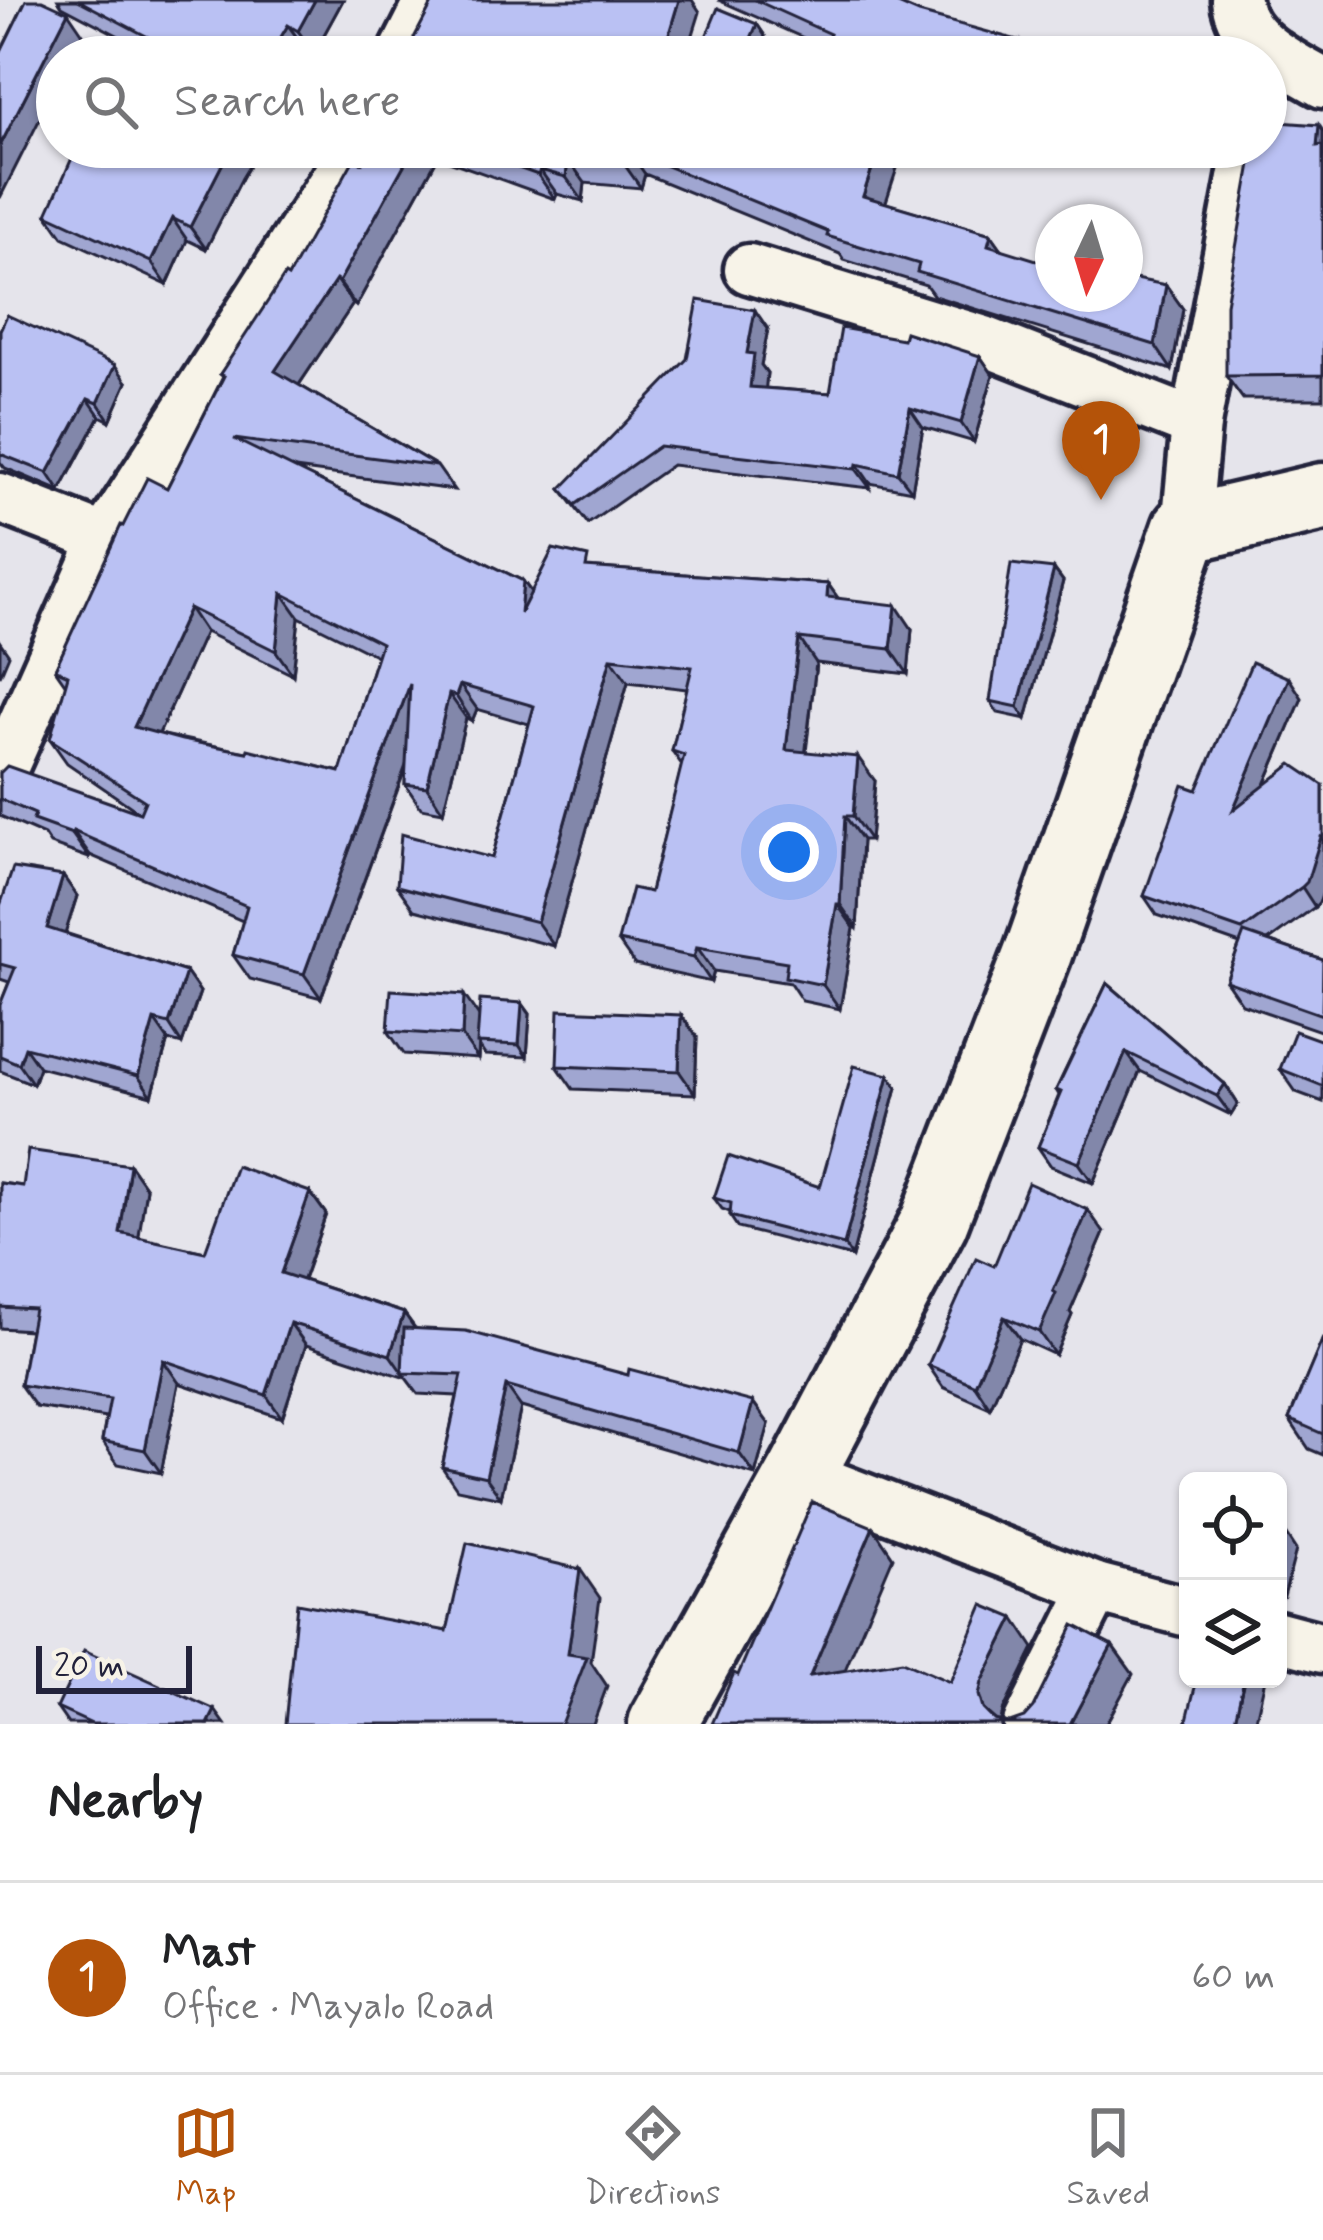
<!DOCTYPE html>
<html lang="en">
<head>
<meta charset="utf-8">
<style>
  body { margin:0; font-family:Mynerve,sans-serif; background:#f6f6f6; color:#202124 }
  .controls { position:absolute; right:36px; bottom:36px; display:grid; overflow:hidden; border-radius:18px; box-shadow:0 3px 9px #0004 }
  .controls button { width:108px; height:108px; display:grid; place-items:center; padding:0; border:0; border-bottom:3px solid #e0e0e0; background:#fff; color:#202124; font:60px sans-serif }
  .compass { position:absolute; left:1035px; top:204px; width:108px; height:108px; border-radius:50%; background:#fff; box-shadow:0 3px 9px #0004; rotate:184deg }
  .scale { position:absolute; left:36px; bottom:30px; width:156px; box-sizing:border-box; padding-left:12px; border:6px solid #22223b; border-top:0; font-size:33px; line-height:42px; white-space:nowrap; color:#22223b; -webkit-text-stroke:9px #f7f3e8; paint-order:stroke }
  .you { position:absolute; left:789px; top:852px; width:42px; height:42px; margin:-30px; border:9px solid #fff; border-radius:50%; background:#1a73e8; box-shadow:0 0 0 18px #1a73e833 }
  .badge { display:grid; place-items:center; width:78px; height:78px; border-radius:50%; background:#b45309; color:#fff; font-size:39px; font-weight:700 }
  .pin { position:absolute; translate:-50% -99px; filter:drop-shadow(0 3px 6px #0008) }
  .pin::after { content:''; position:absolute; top:63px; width:42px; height:36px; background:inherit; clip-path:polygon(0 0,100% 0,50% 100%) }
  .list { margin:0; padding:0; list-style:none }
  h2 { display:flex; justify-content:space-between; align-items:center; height:156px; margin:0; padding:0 48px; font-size:51px }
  h2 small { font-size:39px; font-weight:400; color:#757577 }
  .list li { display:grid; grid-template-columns:78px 1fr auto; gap:36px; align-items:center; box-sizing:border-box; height:192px; padding:0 48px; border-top:3px solid #e0e0e0 }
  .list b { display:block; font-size:45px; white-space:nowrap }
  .list p { margin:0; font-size:39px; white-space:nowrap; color:#757577 }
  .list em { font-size:39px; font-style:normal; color:#757577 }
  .icon { flex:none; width:66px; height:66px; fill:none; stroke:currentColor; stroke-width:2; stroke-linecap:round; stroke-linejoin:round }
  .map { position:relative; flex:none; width:1323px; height:1724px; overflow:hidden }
  .search { position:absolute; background:#fff; box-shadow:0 3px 9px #0004; left:36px; right:36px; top:36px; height:132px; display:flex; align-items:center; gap:30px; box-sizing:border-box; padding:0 42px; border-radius:66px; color:#757577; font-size:45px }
  .sheet { height:348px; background:#fff }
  nav { display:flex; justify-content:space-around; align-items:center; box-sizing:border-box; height:168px; border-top:3px solid #e0e0e0; background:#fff; font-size:33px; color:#757577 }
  nav a { display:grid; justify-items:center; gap:6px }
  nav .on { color:#b45309 }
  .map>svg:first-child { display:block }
</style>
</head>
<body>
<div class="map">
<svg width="1323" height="1724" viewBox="0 0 1323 1724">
  <rect width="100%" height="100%" fill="#e5e4eb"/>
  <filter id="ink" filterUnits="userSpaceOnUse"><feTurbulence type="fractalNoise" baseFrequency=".00833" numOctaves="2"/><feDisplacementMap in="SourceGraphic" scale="24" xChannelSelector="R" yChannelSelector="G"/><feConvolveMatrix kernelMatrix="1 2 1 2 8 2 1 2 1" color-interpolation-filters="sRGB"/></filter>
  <g filter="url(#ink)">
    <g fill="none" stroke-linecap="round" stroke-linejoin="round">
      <defs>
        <g id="street">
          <path d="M1236 0C1240 41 1291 65 1323 83"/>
          <polyline points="402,57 431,0"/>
          <polyline points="749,269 984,341 1196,424"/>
          <polyline points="0,498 105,539"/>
          <polyline points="1186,529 1196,424 1248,147"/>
          <polyline points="0,775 105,539 356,147"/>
          <polyline points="801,1474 1096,1588 1188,1612"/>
          <polyline points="1278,1636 1323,1648"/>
          <polyline points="1028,1724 1096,1588"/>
        </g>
        <polyline id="secondary" points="662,1724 801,1474 934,1222 1038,953 1186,529 1323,497"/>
      </defs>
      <use href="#street" stroke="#22223b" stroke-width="57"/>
      <use href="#secondary" stroke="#22223b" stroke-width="75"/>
      <use href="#street" stroke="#f7f3e8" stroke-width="48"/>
      <use href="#secondary" stroke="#f7f3e8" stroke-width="66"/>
    </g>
    <g fill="#a0a6d1" stroke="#22223b" stroke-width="3" fill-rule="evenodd">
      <polygon points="58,0 343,0 314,53 304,47 298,57 159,57 62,6"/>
      <polygon points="718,0 889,0 919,13 824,47"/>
      <polygon points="757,24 765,36 756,57 713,57 703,44"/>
      <polygon points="1323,131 1323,399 1243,399 1226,376"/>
      <path d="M368 147H762L885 203 991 234 1001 248 1053 294 1166 285 1183 309 1172 370 934 296 926 285 844 260 840 254 645 174 641 188 585 183 583 201 557 194 555 199 438 157 356 306 353 304 299 385 437 466 454 490 295 469 523 581 531 592 596 568 828 584 838 598 912 629 908 674 816 663 806 752 875 781 870 840H862L857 928H854L840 1009 802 1001 790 983 714 971 711 982 635 965 618 941 650 892 682 765 672 751 687 689 628 682 554 946 414 910 397 886 492 858 529 724 477 709 472 721 466 718 443 812 421 808 405 784 406 767 321 998 250 979 233 955 243 921 90 855 89 858 50 844 44 835 0 816V773L140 813 67 763 50 739 66 685 55 669 123 526 167 488 223 377 220 374 288 277 362 163ZM299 617 377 656 340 772 159 734 205 632 293 675Z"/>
      <polygon points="242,178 206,249 187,240 167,285 63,237 47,214"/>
      <polygon points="768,329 761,365 767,373 765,388 830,393 980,356 993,375 974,442 923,427 912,491 870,483 870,488 672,465 588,524 561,489"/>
      <polygon points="0,330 127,382 110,421 100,416 60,491 5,468 0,462"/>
      <polygon points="1054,569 1063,581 1026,719 998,713 990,701"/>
      <polygon points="1302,698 1265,785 1323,785 1323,892 1320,901 1315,907 1268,941 1323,960 1323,1032 1242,1004 1226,981 1240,944 1157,915 1144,896 1197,790"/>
      <polygon points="63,876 77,896 65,933 186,972 200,992 182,1044 168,1040 152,1096 39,1067 33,1084 0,1071 0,1005 9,982 0,979 0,906"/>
      <polygon points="1107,983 1225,1084 1238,1104 1231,1115 1140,1071 1093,1183 1051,1166 1038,1147 1059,1095 1056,1090"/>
      <polygon points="522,1003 530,1014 527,1057 485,1055 479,1046 478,1059 404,1054 388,1031 479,1016"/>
      <polygon points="681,1015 697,1037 695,1094 573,1089 557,1066"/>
      <polygon points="1323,1041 1323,1102 1296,1092 1280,1069"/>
      <polygon points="889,1075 897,1087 852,1257 738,1228 730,1216 730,1212 722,1209 714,1198 820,1187"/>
      <polygon points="130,1165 146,1188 138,1238 205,1252 310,1192 326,1214 303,1280 404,1313 415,1328 769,1424 755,1475 521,1407 501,1498 457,1489 442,1467 457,1396 418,1394 406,1378 306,1345 282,1418 179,1383 161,1473 118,1464 102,1441 106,1418 36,1407 20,1385 30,1330 0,1328 0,1183 23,1186"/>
      <polygon points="1104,1233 1070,1312 1072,1315 1055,1355 1020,1339 990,1408 943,1387 928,1365 994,1266"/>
      <polygon points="1323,1338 1323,1455 1309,1449 1289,1419"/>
      <polygon points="57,1708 225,1724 68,1724"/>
    </g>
    <g fill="#8287aa" stroke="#22223b" stroke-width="3">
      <polygon points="315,0 343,0 314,53 298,31"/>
      <polygon points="679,0 692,0 700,12 686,57 662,57"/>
      <polygon points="68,12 83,34 71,57 57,57 57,85 0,198 0,146"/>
      <polygon points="757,24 765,36 756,57 743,57"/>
      <polygon points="288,25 304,47 298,57 269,57"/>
      <polygon points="1021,41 1032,57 1016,57"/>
      <polygon points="1319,125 1323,131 1323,154 1317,146"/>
      <polygon points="231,147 261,147 242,178 206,249 190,227"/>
      <polygon points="414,147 431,147 438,157 356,306 339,282"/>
      <polygon points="879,147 904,147 880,220 863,196"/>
      <polygon points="628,150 645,174 641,188 624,164"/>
      <polygon points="568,159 585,183 583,201 566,177"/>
      <polygon points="540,170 557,194 555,199 538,175"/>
      <polygon points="172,218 187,240 167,285 151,262"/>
      <polygon points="991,234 1008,258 988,245"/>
      <polygon points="336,280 353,304 292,395 275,371"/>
      <polygon points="1166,285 1183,309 1172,370 1155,345"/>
      <polygon points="755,310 768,329 761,365 767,373 764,406 750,387 747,353"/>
      <polygon points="980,356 993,375 974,442 961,423"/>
      <polygon points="115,365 127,382 110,421 98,403"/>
      <polygon points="88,399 100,416 60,491 48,473"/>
      <polygon points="910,408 923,427 912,491 898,473"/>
      <polygon points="857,464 870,483 870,488 856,469"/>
      <polygon points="1054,569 1063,581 1026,719 1018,707"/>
      <polygon points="523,581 540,605 520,614"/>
      <polygon points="828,584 845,608 827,597"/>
      <polygon points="282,593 299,617 293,675 276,651"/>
      <polygon points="896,605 912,629 908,674 891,649"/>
      <polygon points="189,608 205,632 151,751 134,727"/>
      <polygon points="799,638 816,663 803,774 786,750"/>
      <polygon points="0,642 9,655 0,676"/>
      <polygon points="611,658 628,682 554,946 537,922"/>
      <polygon points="1289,678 1302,698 1246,829 1233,810"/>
      <polygon points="410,684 427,708 321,998 304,974"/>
      <polygon points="460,685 477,709 472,721 456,696"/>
      <polygon points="449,694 466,718 443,812 427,787"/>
      <polygon points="858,757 875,781 870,840 853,816"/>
      <polygon points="845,816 862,840 857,928 840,904"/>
      <polygon points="73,831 90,855 89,858 72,834"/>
      <polygon points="1321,837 1323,839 1323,892 1320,901 1315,907 1302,887"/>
      <polygon points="63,876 77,896 61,947 47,928"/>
      <polygon points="837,904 854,928 840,1009 823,985"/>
      <polygon points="697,947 714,971 711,982 694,957"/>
      <polygon points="186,972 200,992 182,1044 169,1024"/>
      <polygon points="464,995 480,1018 478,1059 462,1036"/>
      <polygon points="522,1003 530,1014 527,1057 519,1045"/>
      <polygon points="681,1015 697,1037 695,1094 679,1071"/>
      <polygon points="154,1020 168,1040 152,1096 138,1076"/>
      <polygon points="25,1047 39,1067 33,1084 19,1064"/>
      <polygon points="1126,1052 1140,1071 1093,1183 1079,1163"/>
      <polygon points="889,1075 897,1087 852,1257 844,1245"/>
      <polygon points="1225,1084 1238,1104 1231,1115 1217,1096"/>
      <polygon points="130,1165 146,1188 136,1256 120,1233"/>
      <polygon points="310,1192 326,1214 297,1296 281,1273"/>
      <polygon points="1088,1210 1104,1233 1070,1312 1072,1315 1055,1355 1039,1332 1053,1291"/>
      <polygon points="404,1313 420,1336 402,1373 406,1378 390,1355"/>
      <polygon points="1004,1317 1020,1339 990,1408 975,1385"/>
      <polygon points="290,1323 306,1345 282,1418 266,1395"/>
      <polygon points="163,1360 179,1383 161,1473 145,1450"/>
      <polygon points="506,1386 521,1407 501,1498 486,1477"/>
      <polygon points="753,1402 769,1424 755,1475 739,1453"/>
      <polygon points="873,1527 893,1557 830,1705 810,1676"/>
      <polygon points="1281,1527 1296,1550 1284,1596 1278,1587 1278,1537"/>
      <polygon points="580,1569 600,1598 591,1662 607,1686 593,1724 561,1724 568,1654"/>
      <polygon points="1014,1618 1034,1648 1003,1711 1000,1724 983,1709 979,1695 982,1682"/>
      <polygon points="1112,1645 1133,1674 1106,1724 1070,1724"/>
      <polygon points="1244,1679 1265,1679 1255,1724 1234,1724"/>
      <polygon points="215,1710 225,1724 208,1724"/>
    </g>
    <g fill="#bac1f3" stroke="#22223b" stroke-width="3" fill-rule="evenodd">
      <polygon points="26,0 42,0 68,12 0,146 0,53"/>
      <polygon points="78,0 315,0 298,31 288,25 269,57 186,57"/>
      <polygon points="434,0 679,0 662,57 404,57"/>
      <polygon points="755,0 889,0 919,13 1021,41 1016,57 820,57 830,34"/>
      <polygon points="718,8 757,24 743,57 733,57 703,44"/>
      <polygon points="1266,121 1319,125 1317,146 1323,145 1323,375 1226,376 1226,304 1254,147 1266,147"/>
      <polygon points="77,147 231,147 190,227 172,218 151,262 47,214"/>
      <path d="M368 147H414L339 282 336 280 275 371 437 466 234 439 523 581 520 614 553 549 588 557 586 567 828 584 827 597 896 605 891 649 799 638 786 750 858 757 853 816H845L840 904H837L823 985 785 977 787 962 697 947 694 957 618 941 632 888 650 892 684 755 672 751 692 667 611 658 537 922 397 886 401 834 492 858 534 706 460 685 456 696 449 694 427 787 405 784 410 684 304 974 233 955 247 906 73 831 72 834 33 820 35 814 0 799V773L7 766 140 813 145 801 50 739 68 675 55 669 121 525 123 526 147 478 167 488 224 376 220 374 285 275 288 277 354 159 362 163ZM282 593 381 643 340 772 248 749 247 752 182 740 134 727 189 608 276 651Z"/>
      <polygon points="460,147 762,147 777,153 780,147 879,147 863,196 991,234 988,245 1053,265 1053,294 1125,294 1125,277 1166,285 1155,345 917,272 919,264 827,236 828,232 628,150 624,164 568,159 566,177 540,170 538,175"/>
      <polygon points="698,300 755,310 747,353 754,354 750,387 830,393 841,328 903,339 905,332 980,356 961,423 910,408 898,473 857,464 856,469 659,446 575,505 561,489 687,359"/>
      <polygon points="7,315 115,365 98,403 88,399 48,473 0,454 0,330"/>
      <polygon points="1011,564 1054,569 1018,707 990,701"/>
      <polygon points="1252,662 1289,678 1233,810 1292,764 1323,785 1323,838 1321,837 1307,882 1302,887 1242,930 1144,896 1183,785 1197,790"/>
      <polygon points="13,868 63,876 47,928 186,972 169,1024 154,1020 138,1076 25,1047 19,1064 0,1056 0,1005 15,968 0,964 0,906"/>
      <polygon points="1244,933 1323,960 1322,1015 1226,981"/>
      <polygon points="1107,983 1225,1084 1217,1096 1126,1052 1079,1163 1038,1147 1061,1092 1056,1090"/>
      <polygon points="391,990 464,995 462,1036 388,1031"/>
      <polygon points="480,1000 522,1003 519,1045 477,1043"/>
      <polygon points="559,1010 681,1015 679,1071 557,1066"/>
      <polygon points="1295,1031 1323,1041 1323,1086 1280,1069"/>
      <polygon points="854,1066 889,1075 844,1245 730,1216 731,1203 714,1198 728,1156 820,1187"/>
      <polygon points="28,1150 130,1165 120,1233 205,1252 236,1166 310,1192 281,1273 404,1313 390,1355 290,1323 266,1395 163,1360 145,1450 102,1441 110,1399 20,1385 34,1309 0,1307 0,1183 23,1186"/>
      <polygon points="1028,1183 1088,1210 1053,1291 1056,1293 1039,1332 1004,1317 975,1385 928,1365 976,1258 994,1266"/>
      <polygon points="404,1328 466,1331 628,1375 629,1369 753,1402 739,1453 506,1386 486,1477 442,1467 462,1375 402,1373"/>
      <polygon points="1323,1338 1323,1434 1289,1419"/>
      <polygon points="812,1502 873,1527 810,1676 902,1661 950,1682 983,1605 1014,1618 982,1682 979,1695 983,1709 994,1720 1010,1723 1024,1718 1033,1708 1074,1625 1112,1645 1070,1724 712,1724 734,1673 738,1675"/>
      <polygon points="467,1543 580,1569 568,1654 587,1657 561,1724 285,1724 297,1603 447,1631"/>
      <polygon points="84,1651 215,1710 208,1724 92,1724 57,1708"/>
      <polygon points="1197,1679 1244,1679 1234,1724 1186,1724"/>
    </g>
  </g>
</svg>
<div class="controls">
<button><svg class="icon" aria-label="locate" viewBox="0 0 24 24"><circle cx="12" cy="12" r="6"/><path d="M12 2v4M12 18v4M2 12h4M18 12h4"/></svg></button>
<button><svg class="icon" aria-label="layers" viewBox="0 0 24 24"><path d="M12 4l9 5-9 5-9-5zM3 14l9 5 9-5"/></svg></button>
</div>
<svg class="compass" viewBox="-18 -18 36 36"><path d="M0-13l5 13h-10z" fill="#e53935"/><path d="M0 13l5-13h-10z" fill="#757577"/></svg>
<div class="scale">20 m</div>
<div class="you"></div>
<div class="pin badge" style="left:1101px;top:500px">1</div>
<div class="search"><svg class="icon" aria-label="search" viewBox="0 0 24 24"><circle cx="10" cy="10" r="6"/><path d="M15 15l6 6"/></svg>Search here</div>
</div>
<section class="sheet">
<h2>Nearby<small></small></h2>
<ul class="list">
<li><span class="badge">1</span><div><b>Mast</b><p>Office · Mayalo Road</p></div><em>60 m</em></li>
</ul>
</section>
<nav>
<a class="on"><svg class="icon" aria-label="map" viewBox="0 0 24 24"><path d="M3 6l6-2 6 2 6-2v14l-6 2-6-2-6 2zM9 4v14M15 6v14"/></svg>Map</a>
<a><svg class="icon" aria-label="directions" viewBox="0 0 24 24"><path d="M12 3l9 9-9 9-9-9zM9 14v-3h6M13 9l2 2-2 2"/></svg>Directions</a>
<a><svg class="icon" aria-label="saved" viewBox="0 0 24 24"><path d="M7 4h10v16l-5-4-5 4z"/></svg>Saved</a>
</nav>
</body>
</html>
